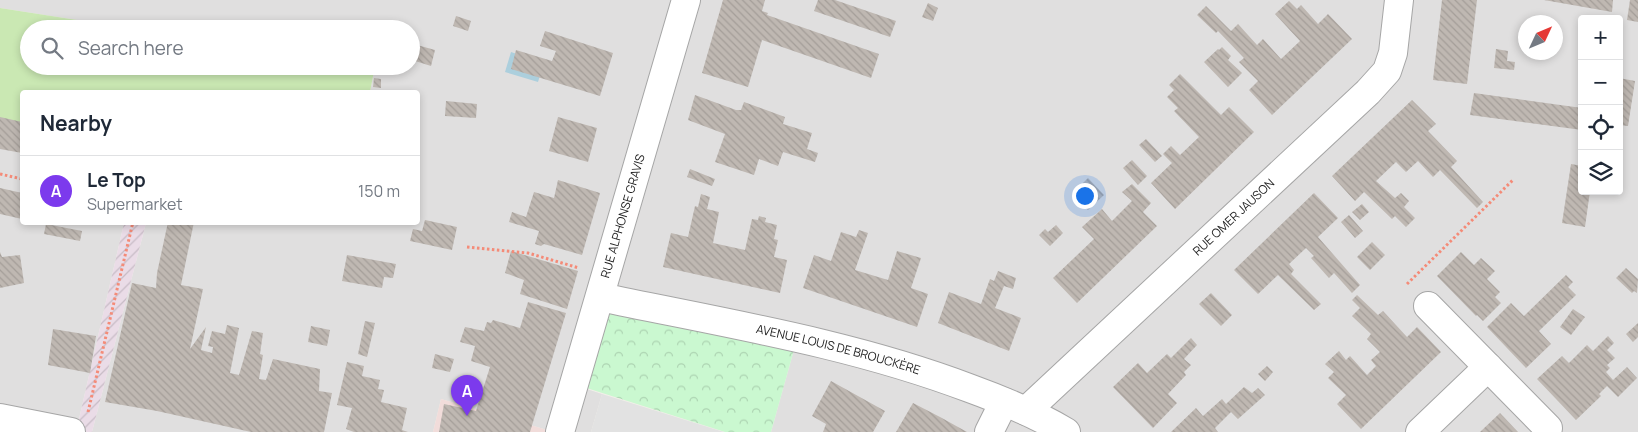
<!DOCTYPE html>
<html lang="en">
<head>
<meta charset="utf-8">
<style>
  body { margin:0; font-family:Manrope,sans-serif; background:#f6f6f7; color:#1f2937 }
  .controls { position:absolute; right:15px; top:15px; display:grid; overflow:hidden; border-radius:5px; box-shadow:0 2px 8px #0003 }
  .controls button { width:45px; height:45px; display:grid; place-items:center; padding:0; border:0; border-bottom:1px solid #e0e1e3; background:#fff; color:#1f2937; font:25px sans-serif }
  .compass { position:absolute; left:1518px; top:15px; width:45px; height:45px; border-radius:50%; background:#fff; box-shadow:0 2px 8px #0003; rotate:46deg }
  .you { position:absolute; left:1084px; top:195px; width:18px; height:18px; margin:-12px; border:4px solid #fff; border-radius:50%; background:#1a73e8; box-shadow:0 0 0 8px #1a73e833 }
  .badge { display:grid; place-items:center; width:32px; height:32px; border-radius:50%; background:#7c3aed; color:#fff; font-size:16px; font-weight:700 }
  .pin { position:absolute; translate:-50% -41px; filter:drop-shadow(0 1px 2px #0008) }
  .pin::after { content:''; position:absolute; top:26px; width:18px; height:15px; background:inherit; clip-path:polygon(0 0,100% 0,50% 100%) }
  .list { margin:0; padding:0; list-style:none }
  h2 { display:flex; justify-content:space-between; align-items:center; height:65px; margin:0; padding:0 20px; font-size:21px }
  h2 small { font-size:16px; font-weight:400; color:#747a83 }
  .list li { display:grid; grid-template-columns:32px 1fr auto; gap:15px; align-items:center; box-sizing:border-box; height:70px; padding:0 20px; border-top:1px solid #e0e1e3 }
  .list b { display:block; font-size:19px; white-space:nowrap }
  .list p { margin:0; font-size:16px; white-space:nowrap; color:#747a83 }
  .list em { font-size:16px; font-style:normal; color:#747a83 }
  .icon { flex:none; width:28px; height:28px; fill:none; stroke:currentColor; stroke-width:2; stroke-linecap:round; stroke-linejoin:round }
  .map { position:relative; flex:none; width:1638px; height:432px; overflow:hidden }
  .search { position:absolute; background:#fff; box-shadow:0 2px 8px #0003; left:20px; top:20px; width:400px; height:55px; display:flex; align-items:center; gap:12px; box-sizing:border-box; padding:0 18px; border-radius:28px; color:#747a83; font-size:19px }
  .panel { position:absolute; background:#fff; box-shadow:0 2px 8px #0003; left:20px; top:90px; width:400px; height:135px; border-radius:5px }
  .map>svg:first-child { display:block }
</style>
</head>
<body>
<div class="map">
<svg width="1638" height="432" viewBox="0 0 1638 432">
  <defs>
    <pattern id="industrial-furrows" width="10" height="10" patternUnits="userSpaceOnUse" patternTransform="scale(1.25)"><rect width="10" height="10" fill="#eadce7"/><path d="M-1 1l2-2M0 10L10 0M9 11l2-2" fill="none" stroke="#c8bcc6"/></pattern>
    <pattern id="park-crowns" width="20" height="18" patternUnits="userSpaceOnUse" patternTransform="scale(1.25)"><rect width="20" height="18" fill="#caf8d0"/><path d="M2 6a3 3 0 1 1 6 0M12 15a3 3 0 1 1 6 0" fill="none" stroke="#add4b2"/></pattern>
    <pattern id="building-back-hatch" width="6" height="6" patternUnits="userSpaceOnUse" patternTransform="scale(1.25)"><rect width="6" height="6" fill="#bfb8b2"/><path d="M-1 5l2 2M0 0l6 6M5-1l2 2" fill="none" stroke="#a49e99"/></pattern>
  </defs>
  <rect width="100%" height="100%" fill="#f2efe9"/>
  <g fill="#e0dfdf" fill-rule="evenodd">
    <path d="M0 0H1638V432H771L797 339 575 385 602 394 591 432H554L441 399 433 432H92L146 223 418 222V92H370L375 66H411V29H135L0 8ZM1582 19H1619V191H1582ZM1526 22H1556V52H1526Z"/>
    <polygon points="0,140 22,155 22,222 124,223 76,432 0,432"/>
  </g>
  <polygon fill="#f1dcda" points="441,399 554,432 433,432"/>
  <polygon fill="url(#industrial-furrows)" points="124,223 146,223 92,432 76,432"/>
  <polygon fill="#cae8b3" points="0,8 135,29 29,29 29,66 375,66 370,92 22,92 22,125 0,120"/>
  <polygon fill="url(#park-crowns)" points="600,297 797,339 771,432 725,432 574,384"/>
  <polygon fill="#e2e2e2" points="602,394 724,432 591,432"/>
  <polygon fill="#accfdd" points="511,52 544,63 538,82 505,72"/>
  <g fill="url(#building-back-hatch)">
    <polygon points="723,0 765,0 762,11 768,13 767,15 879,54 871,78 762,40 748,87 702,73"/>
    <polygon points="818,0 835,0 896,21 890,37 814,11"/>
    <polygon points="1442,0 1477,0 1467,84 1433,80"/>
    <polygon points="1544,0 1613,0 1612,12"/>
    <polygon points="1630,0 1638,0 1638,22 1627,20"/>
    <polygon points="1289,1 1297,9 1301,5 1318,24 1328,14 1352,39 1272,115 1249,90 1258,81 1239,62 1244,58 1218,31 1216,33 1197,15 1206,6 1231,31 1238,24 1257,45 1263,39 1281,59 1300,41 1275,14"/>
    <polygon points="928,3 938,8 933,21 922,17"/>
    <polygon points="456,16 471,21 468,31 453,26"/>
    <polygon points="545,31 613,53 600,96 511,69 516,50 552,61 556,51 540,46"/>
    <polygon points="417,45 435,50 431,66 412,60"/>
    <polygon points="1222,47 1231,56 1228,60 1242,73 1228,87 1204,62 1218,49 1219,50"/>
    <polygon points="1496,49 1508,51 1507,61 1515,62 1514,70 1494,68"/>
    <polygon points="1180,74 1221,115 1229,107 1254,132 1175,209 1151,183 1172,163 1163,154 1171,146 1180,155 1199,137 1174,111 1178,108 1167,97 1174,90 1169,85"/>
    <polygon points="374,78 381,79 381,88 373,87"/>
    <polygon points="1619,78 1635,81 1628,126 1619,125"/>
    <polygon points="1474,93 1582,108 1582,130 1470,115"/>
    <polygon points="695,95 736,110 741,110 744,102 785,117 783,124 812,133 807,149 818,153 815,162 783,152 778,166 759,159 754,175 715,162 725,134 688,120"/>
    <polygon points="1412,100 1436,124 1428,131 1457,161 1451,167 1483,202 1477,208 1440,170 1433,177 1418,161 1406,172 1396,162 1376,181 1395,198 1401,193 1409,201 1404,207 1415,218 1406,227 1395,216 1392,219 1364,192 1355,201 1332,176"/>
    <polygon points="446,101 477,104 476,118 445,116"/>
    <polygon points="0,117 22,122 22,153 0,149"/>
    <polygon points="558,117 597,128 588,162 549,151"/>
    <polygon points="1146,139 1162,156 1155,162 1139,145"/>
    <polygon points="1132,160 1147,176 1138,185 1123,168"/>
    <polygon points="1571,164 1582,166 1582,191 1590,191 1585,227 1562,223"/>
    <polygon points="690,169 715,179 712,186 687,177"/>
    <polygon points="1088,178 1104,195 1088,210 1080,202 1087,194 1080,186"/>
    <polygon points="558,180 600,193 582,255 544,244 541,246 535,244 539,231 509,222 512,212 526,217 534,192 554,198"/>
    <polygon points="1132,184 1151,203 1143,212 1157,226 1077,303 1053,278 1094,239 1082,227 1102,209 1112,221 1132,201 1122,192"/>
    <polygon points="0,188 22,193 22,219 0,214"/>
    <polygon points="1314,193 1338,218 1318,237 1360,285 1352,293 1334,273 1329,278 1311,258 1314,256 1306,248 1289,264 1294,270 1291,274 1321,304 1314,310 1278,275 1258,294 1234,270"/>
    <polygon points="701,194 710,197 707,209 719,212 713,243 745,250 752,219 758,220 759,216 766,218 765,222 777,225 774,239 778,240 774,257 787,260 780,293 663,267 671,233 688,237 695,206 698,207"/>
    <polygon points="1362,204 1369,212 1360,220 1352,212"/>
    <polygon points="1349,215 1363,231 1355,238 1341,222"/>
    <polygon points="425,220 457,227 452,250 410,241 413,229 422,231"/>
    <polygon points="168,222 194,222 181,285 203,289 190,349 206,327 201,350 212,353 213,347 208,346 212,331 225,334 227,325 239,328 230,373 239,375 252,331 263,333 260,354 263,355 259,379 266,380 273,359 320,369 319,391 332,393 324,432 251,432 157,411 105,402 132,283 156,288 157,273"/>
    <polygon points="46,224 82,231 80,241 44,234"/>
    <polygon points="1056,225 1063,233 1050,246 1039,235 1045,229 1048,232"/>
    <polygon points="859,230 868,233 855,270 888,280 897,251 921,258 911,288 928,294 917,327 803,288 814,255 831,261 841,232 856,237"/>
    <polygon points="1372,242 1385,255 1370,270 1357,257"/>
    <polygon points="511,251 578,271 567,309 520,294 524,280 505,273"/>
    <polygon points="0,252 2,257 20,255 24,283 0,288"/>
    <polygon points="1461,252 1474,265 1481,258 1495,271 1487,279 1500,292 1495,297 1501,303 1483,321 1477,315 1476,316 1437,276"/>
    <polygon points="347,255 396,264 393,278 384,277 382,288 342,281"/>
    <polygon points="1626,268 1638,279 1637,293 1634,291 1632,293 1616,278"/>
    <polygon points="998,271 1016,278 1013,289 1004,286 995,308 1021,318 1009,351 938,323 949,292 981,304 990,279 994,281"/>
    <polygon points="1566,275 1573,282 1568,287 1576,295 1539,331 1551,344 1526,368 1487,327 1511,303 1524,316"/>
    <polygon points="1211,293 1232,315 1221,326 1199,304"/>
    <polygon points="1357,295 1378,315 1383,311 1407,337 1417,327 1441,352 1361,429 1337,404 1346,395 1328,378 1334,372 1325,364 1339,351 1346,360 1350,356 1367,375 1376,366 1371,360 1380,352 1367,339 1371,334 1352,316 1360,308 1352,300"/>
    <polygon points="528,302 566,313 530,432 439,432 444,404 476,411 490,367 471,361 475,346 460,342 465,327 484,331 487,322 491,323 493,320 520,328"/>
    <polygon points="1573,309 1585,317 1571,335 1560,327"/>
    <polygon points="365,321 375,323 367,357 358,354"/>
    <polygon points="1638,323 1638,337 1633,342 1626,334"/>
    <polygon points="311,326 330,330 327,346 308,342"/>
    <polygon points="53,329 96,336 90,373 48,365"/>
    <polygon points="1608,336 1614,343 1607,350 1615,358 1607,365 1610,368 1606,372 1613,380 1627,367 1637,378 1618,397 1607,386 1599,394 1601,396 1576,420 1537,379 1562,356 1569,363 1587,345 1593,351"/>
    <polygon points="1191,338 1197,345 1184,359 1191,365 1184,372 1186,375 1168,394 1177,403 1153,428 1113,387 1138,363 1147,373 1167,354 1171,358"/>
    <polygon points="435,354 454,359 450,372 432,368"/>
    <polygon points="347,362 364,366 362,376 380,380 378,389 384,390 381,402 407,408 402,430 408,432 354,432 346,429 352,408 337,405"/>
    <polygon points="1267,366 1273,372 1265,381 1258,374"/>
    <polygon points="831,381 885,411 873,432 823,432 826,424 812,416"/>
    <polygon points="1244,387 1252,393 1258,388 1265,395 1238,419 1231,412 1215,428 1218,432 1171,432 1196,408 1203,416 1222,399 1226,404"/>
    <polygon points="913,403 940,417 967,432 896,432"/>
    <polygon points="1500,413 1518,432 1480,432"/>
  </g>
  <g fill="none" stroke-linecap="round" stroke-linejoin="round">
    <defs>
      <g id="minor">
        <path id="s1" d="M600 297C724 323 850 343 969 388 1002 400 1036 414 1066 432"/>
        <polyline points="1428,306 1548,428"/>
        <path id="s2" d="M1026 411 1368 92 1387 71 1393 53 1399 0"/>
        <polyline points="0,418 71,432"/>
        <path id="s3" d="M560 432 686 0"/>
        <polyline points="989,432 1004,402"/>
        <polyline points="1420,432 1488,367"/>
      </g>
    </defs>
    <use href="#minor" stroke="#a6a6a6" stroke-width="30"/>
    <g stroke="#f48b78" stroke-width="3" stroke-dasharray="2.5 2.5" stroke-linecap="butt">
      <polyline points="0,174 22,179"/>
      <polyline points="467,247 528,253 579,268"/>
      <polyline points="1407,284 1514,179"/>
      <polyline points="88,412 133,222"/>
    </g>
    <use href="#minor" stroke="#fff" stroke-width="28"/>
  </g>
  <g text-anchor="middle" stroke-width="4" stroke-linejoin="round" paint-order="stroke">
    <g font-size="12" fill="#222" stroke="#fff">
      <text dy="4" stroke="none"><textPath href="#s3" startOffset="225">RUE ALPHONSE GRAVIS</textPath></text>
      <text dy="4" stroke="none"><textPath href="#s2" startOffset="284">RUE OMER JAUSON</textPath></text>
      <text dy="4" stroke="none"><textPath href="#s1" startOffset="244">AVENUE LOUIS DE BROUCKÈRE</textPath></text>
    </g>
  </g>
</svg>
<div class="controls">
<button>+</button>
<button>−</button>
<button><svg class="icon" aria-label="locate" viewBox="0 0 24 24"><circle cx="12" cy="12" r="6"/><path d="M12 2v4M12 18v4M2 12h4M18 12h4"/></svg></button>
<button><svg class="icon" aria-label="layers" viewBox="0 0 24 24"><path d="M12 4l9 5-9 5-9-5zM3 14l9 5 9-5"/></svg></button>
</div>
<svg class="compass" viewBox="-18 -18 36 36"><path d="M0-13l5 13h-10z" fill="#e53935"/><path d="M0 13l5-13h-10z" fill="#747a83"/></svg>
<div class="you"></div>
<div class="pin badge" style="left:467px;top:416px">A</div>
<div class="search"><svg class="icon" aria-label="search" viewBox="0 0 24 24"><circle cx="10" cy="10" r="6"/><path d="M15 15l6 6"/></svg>Search here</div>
<section class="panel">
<h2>Nearby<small></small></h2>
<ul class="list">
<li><span class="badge">A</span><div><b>Le Top</b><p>Supermarket</p></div><em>150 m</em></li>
</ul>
</section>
</div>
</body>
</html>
